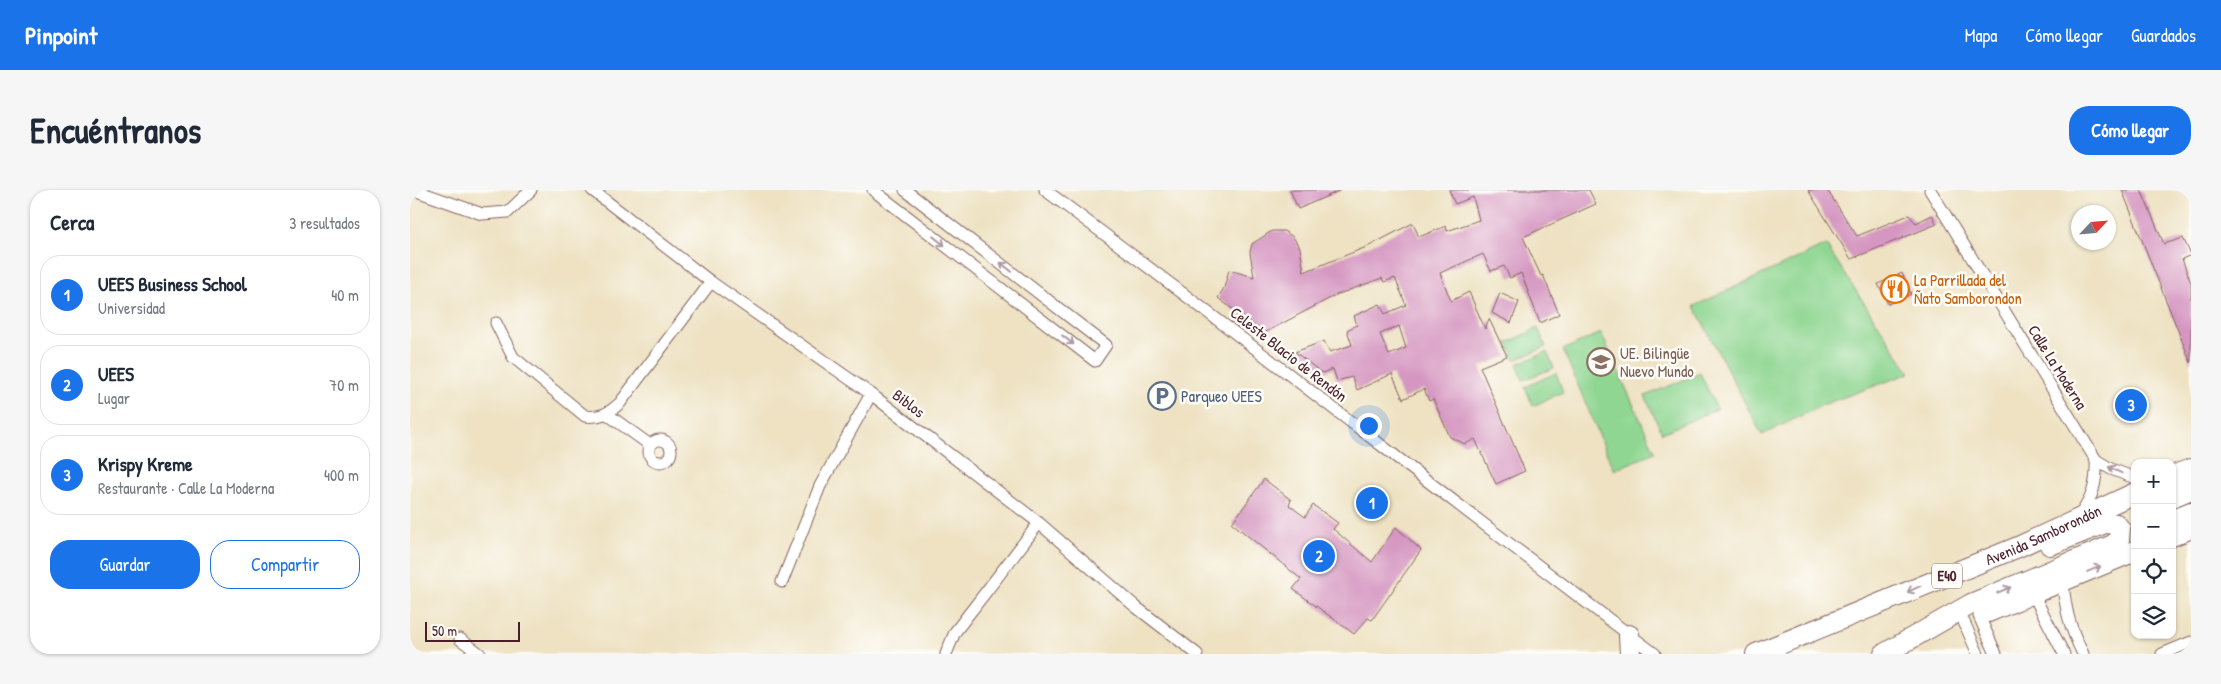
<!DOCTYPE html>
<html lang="es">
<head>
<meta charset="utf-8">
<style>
  body { margin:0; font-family:"Patrick Hand",sans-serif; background:#f6f6f7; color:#1f2937 }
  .controls { position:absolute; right:15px; bottom:15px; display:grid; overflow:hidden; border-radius:10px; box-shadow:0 1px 4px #0004 }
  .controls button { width:45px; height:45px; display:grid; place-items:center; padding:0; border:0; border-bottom:1px solid #e0e1e3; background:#fff; color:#1f2937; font:25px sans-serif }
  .compass { position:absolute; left:1661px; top:15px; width:45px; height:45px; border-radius:50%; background:#fff; box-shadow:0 1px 4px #0004; rotate:64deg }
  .scale { position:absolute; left:15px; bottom:12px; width:95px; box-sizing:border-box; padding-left:5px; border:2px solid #4a1f2b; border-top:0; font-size:14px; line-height:18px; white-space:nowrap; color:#4a1f2b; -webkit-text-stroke:4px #fdfcf7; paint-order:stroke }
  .you { position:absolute; left:958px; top:235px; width:18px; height:18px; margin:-12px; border:4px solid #fff; border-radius:50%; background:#1a73e8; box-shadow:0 0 0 8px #1a73e833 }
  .badge { display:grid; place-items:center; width:32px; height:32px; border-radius:50%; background:#1a73e8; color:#fff; font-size:16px; font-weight:700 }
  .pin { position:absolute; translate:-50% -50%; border:2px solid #fff; box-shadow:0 1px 5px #0006 }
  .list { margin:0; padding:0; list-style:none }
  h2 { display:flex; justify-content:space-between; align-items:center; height:65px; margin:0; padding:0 20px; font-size:21px }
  h2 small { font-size:16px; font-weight:400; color:#747a83 }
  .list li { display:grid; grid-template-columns:32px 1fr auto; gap:15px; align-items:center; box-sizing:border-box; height:80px; margin:0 10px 10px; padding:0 10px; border:1px solid #e0e1e3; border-radius:20px }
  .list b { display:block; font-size:19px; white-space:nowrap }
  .list p { margin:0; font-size:16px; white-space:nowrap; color:#747a83 }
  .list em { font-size:16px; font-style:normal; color:#747a83 }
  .actions { display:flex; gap:10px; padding:15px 20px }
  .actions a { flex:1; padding:11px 0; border:1px solid #1a73e8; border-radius:20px; text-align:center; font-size:18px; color:#1a73e8 }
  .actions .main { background:#1a73e8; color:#fff }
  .icon { flex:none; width:28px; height:28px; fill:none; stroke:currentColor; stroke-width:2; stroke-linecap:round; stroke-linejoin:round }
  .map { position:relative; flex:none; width:1781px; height:464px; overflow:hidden; border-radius:20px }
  header { display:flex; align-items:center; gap:30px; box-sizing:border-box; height:70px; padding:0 25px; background:#1a73e8; color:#fff }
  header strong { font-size:24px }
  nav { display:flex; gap:28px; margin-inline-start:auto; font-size:18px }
  .intro { display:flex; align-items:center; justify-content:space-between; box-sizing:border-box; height:120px; padding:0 30px }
  h1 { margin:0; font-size:35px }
  .button { padding:12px 22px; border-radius:20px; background:#1a73e8; color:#fff; font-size:18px; font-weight:700 }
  main { display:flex; gap:30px; padding:0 30px }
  aside { flex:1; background:#fff; border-radius:20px; box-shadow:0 1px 4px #0004 }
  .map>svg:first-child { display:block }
</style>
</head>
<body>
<header>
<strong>Pinpoint</strong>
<nav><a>Mapa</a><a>Cómo llegar</a><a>Guardados</a></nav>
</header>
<div class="intro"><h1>Encuéntranos</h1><a class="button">Cómo llegar</a></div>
<main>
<aside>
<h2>Cerca<small>3 resultados</small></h2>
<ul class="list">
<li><span class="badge">1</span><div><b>UEES Business School</b><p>Universidad</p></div><em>40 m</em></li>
<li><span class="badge">2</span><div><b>UEES</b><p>Lugar</p></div><em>70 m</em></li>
<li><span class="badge">3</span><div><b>Krispy Kreme</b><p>Restaurante · Calle La Moderna</p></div><em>400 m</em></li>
</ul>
<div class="actions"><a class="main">Guardar</a><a>Compartir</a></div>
</aside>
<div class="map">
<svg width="1781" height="464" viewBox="0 0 1781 464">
  <rect width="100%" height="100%" fill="#fdfcf7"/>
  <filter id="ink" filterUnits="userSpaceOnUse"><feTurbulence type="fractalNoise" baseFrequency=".02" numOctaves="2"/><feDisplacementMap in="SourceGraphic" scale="10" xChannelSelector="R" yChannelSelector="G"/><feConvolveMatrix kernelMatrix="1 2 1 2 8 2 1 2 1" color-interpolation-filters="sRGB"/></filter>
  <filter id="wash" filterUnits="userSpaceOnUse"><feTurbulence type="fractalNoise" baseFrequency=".0096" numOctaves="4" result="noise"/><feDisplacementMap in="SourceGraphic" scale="20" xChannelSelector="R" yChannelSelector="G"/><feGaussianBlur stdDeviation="1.12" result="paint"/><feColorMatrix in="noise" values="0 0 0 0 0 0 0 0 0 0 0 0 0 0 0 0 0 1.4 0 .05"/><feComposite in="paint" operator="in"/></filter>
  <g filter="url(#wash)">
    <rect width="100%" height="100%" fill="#eee2c3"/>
    <g fill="#8ed691" stroke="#6c7a5e">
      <polygon points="1416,55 1500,183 1415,214 1352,245 1284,116"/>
      <polygon points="1128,138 1136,157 1105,170 1097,153"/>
      <polygon points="1191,143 1245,262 1204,280 1153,160"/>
      <polygon points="1137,162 1144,178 1113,190 1107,174"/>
      <polygon points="1146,183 1153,202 1123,216 1115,197"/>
      <polygon points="1290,183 1307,219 1252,243 1235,206"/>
    </g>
    <g id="blocks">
      <g fill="#d596c1" fill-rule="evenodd">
        <polygon points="880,0 931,0 888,19"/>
        <path d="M1039 0H1179L1186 14 1113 47 1131 86 1133 85 1149 124 1130 133 1111 83 1100 88 1094 76 1081 81 1073 64 1030 83 1041 111 1059 102 1075 139 1079 129 1097 166 1070 177 1115 281 1086 294 1065 249 1055 254 1040 247 1023 209 1019 211 1014 199 993 209 982 184 947 200 942 187 927 191 923 179 912 183 885 162 914 151 920 162 942 155 937 140 947 135 944 126 970 114 975 124 996 115 985 88 974 92 972 88 926 105 854 143 808 108 814 98 819 80 844 87 840 62 842 54 862 41H874L883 47 890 58 894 82 959 56 1003 33 1009 47 1036 36 1037 41 1069 30 1063 7 1045 14ZM989 136 996 158 979 165 970 144Z"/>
        <polygon points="1398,0 1417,0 1447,46 1499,25 1506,33 1522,25 1527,34 1441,69"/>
        <polygon points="1712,0 1731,0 1754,54 1773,48 1781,65 1772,69 1781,93 1781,173"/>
        <polygon points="1492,83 1501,104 1478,114 1468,94"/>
        <polygon points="1090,103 1109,112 1101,133 1082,123"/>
        <polygon points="854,289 881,310 879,315 895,327 903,315 928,333 923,339 962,372 986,337 1011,360 962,430 958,428 944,444 883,399 891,389 822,333"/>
      </g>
    </g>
  </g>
  <g filter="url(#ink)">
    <use href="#blocks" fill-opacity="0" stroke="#836360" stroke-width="1"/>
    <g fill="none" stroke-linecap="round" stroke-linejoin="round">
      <defs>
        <g id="minor">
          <polyline points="4,0 72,24 98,22 121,0"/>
          <polyline points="182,0 301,92 461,204 629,333 726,417 787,464"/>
          <polyline points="463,0 685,171 696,155 495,0"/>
          <path d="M635 0C840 151 1040 311 1245 464"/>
          <polyline points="1520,0 1686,270 1701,279 1725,288"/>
          <path d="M86 133 103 167 175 226C191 228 199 223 210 213L301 92"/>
          <polyline points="197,224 240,255"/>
          <circle cx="250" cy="261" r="11"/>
          <path d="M1669 326C1683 308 1687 292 1686 270"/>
          <path d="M1653 391C1655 420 1660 438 1673 464"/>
          <polyline points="372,392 410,296 461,204"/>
          <polyline points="1623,404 1654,464"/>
          <polyline points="1569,426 1586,464"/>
          <polyline points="1554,432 1568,464"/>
          <polyline points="50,449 70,464"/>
          <polyline points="536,464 545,442 629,333"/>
          <polyline points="1752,464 1781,452"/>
        </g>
        <g id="trunk">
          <polyline points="1762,286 1781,279"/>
          <polyline points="1762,307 1781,299"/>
          <polyline points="1762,330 1781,322"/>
          <polyline points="1762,346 1781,338"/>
          <polyline points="1578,422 1725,361"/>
          <polyline points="1219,445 1220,464"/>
          <path id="s1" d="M1346 464 1608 357 1725 303"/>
          <polyline points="1474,464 1561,414 1703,355 1709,350 1710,339 1706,334 1695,333 1640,355"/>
        </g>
      </defs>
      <use href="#minor" stroke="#836360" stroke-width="13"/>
      <use href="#trunk" stroke="#836360" stroke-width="22"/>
      <use href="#minor" stroke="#fff" stroke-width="11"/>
      <use href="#trunk" stroke="#fff" stroke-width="20"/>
    </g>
    <defs><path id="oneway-shaft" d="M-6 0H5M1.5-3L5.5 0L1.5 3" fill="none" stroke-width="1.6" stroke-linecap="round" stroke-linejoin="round" transform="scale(1.25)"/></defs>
    <g stroke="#ae9aa0">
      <use href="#oneway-shaft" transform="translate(529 51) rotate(38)"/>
      <use href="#oneway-shaft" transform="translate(596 77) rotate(-142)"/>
      <use href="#oneway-shaft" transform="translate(658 150) rotate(38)"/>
      <use href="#oneway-shaft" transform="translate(1705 280) rotate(-154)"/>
      <use href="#oneway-shaft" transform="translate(1684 379) rotate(-23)"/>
      <use href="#oneway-shaft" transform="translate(1504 399) rotate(155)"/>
      <use href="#oneway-shaft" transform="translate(1594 400) rotate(-23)"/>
    </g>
  </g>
  <defs>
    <symbol id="restaurant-ring" viewBox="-11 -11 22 22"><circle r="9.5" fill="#fdfcf7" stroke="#e8710a" stroke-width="1.5"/><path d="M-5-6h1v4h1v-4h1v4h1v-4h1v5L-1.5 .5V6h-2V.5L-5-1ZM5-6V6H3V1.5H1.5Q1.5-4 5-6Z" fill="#e8710a"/></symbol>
    <symbol id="school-ring" viewBox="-11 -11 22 22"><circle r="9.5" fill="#fdfcf7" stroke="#8d6e63" stroke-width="1.5"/><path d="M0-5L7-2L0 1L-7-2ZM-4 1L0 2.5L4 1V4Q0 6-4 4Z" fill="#8d6e63"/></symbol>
    <symbol id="parking-ring" viewBox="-11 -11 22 22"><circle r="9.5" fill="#fdfcf7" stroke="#5c6f8a" stroke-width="1.5"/><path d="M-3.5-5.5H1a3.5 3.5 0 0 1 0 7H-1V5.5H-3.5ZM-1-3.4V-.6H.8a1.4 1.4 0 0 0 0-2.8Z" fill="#5c6f8a"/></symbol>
  </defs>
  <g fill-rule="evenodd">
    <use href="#restaurant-ring" x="1469" y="83" width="32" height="32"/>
    <use href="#school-ring" x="1175" y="156" width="32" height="32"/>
    <use href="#parking-ring" x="736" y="190" width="32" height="32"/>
  </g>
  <g text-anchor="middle" stroke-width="5" stroke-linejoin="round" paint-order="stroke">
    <rect fill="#fdfcf7" stroke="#806168" stroke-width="1" x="1522" y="373.5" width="30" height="25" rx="4"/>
    <g font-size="15" font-weight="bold" fill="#4a1f2b">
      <text x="1537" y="391">E40</text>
    </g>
    <g font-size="16" fill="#c56008" stroke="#fdfcf7" text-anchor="start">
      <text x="1504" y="96">La Parrillada del<tspan x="1504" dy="18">Ñato Samborondon</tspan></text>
    </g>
    <g font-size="16" fill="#785e54" stroke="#fdfcf7" text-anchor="start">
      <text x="1210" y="169">UE. Bilingüe<tspan x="1210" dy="18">Nuevo Mundo</tspan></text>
    </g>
    <g font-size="16" fill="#4a1f2b" stroke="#fdfcf7">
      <text transform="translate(879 164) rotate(38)" y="6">Celeste Blacio de Rendón</text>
      <text transform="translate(1648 177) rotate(58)" y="6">Calle La Moderna</text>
      <text transform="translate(499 213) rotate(37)" y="6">Biblos</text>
      <text dy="6" stroke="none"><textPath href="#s1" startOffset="311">Avenida Samborondón</textPath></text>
    </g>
    <g font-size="16" fill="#4e5e75" stroke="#fdfcf7" text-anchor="start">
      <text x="771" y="212">Parqueo UEES</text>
    </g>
  </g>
</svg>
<div class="controls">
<button>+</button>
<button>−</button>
<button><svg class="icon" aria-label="locate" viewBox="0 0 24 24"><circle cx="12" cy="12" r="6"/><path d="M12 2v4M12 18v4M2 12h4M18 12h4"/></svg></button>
<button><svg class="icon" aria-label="layers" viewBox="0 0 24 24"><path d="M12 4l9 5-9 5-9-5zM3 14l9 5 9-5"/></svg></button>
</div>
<svg class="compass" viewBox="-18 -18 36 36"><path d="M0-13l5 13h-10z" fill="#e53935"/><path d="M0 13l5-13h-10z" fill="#747a83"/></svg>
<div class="scale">50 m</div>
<div class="you"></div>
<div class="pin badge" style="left:962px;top:313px">1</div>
<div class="pin badge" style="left:909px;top:366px">2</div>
<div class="pin badge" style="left:1721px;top:215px">3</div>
</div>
</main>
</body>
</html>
